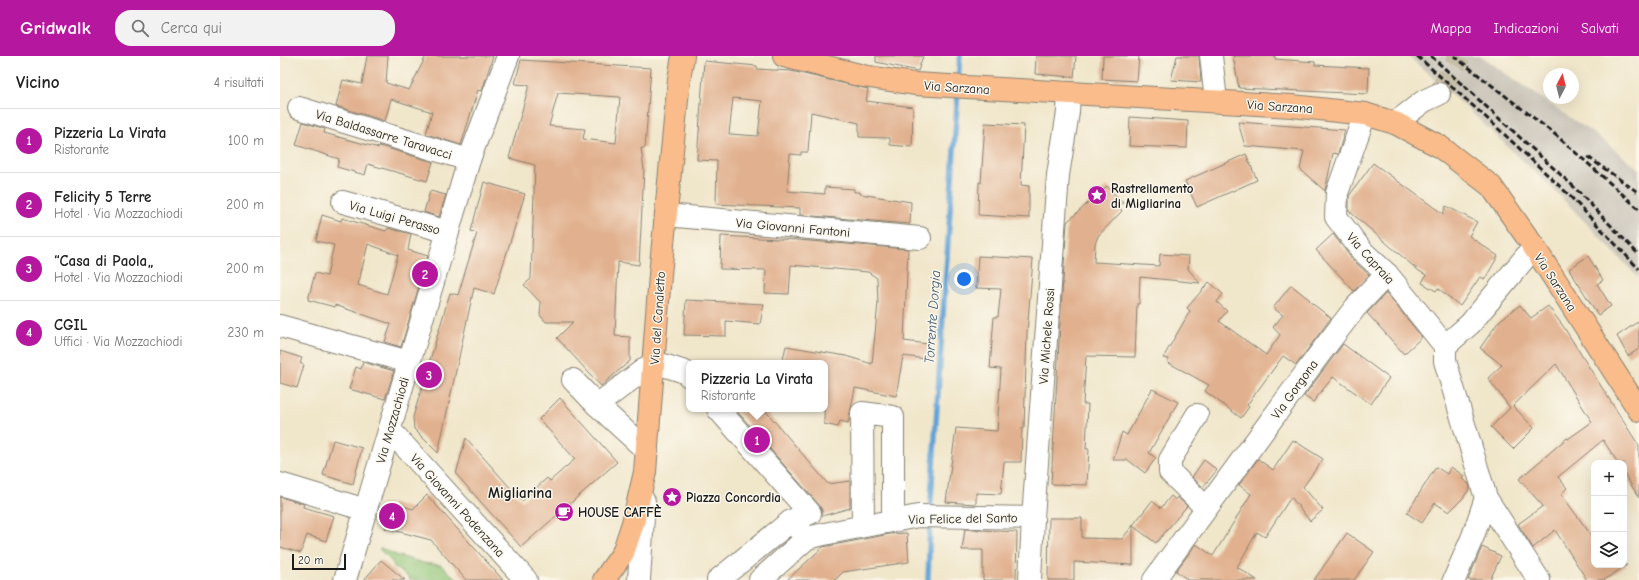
<!DOCTYPE html>
<html lang="it">
<head>
<meta charset="utf-8">
<style>
  body { margin:0; font-family:"Comic Neue",sans-serif; background:#f2f2f2; color:#222 }
  .controls { position:absolute; right:12px; bottom:12px; display:grid; overflow:hidden; border-radius:8px; box-shadow:0 4px 16px #0002 }
  .controls button { width:36px; height:36px; display:grid; place-items:center; padding:0; border:0; border-bottom:1px solid #e0e0e0; background:#fff; color:#222; font:20px sans-serif }
  .compass { position:absolute; left:1263px; top:12px; width:36px; height:36px; border-radius:50%; background:#fff; box-shadow:0 4px 16px #0002; rotate:7deg }
  .scale { position:absolute; left:12px; bottom:10px; width:54px; box-sizing:border-box; padding-left:4px; border:2px solid #1c1c1c; border-top:0; font-size:11px; line-height:14px; white-space:nowrap; color:#1c1c1c; -webkit-text-stroke:3px #fbf7ec; paint-order:stroke }
  .you { position:absolute; left:684px; top:223px; width:14px; height:14px; margin:-10px; border:3px solid #fff; border-radius:50%; background:#1a73e8; box-shadow:0 0 0 6px #1a73e833 }
  .badge { display:grid; place-items:center; width:26px; height:26px; border-radius:50%; background:#b5179e; color:#fff; font-size:13px; font-weight:700 }
  .pin { position:absolute; translate:-50% -50%; border:2px solid #fff; box-shadow:0 1px 4px #0006 }
  .popup { position:absolute; left:406px; top:304px; width:142px; height:52px; box-sizing:border-box; display:grid; place-content:center; border-radius:8px; background:#fff; filter:drop-shadow(0 1px 3px #0005); font-size:13px; white-space:nowrap; color:#767676 }
  .popup b { font-size:15px; color:#222 }
  .popup::after { content:''; position:absolute; left:50%; top:100%; margin-left:-8px; border:8px solid transparent; border-top-color:#fff }
  .list { margin:0; padding:0; list-style:none }
  h2 { display:flex; justify-content:space-between; align-items:center; height:52px; margin:0; padding:0 16px; font-size:17px }
  h2 small { font-size:13px; font-weight:400; color:#767676 }
  .list li { display:grid; grid-template-columns:26px 1fr auto; gap:12px; align-items:center; box-sizing:border-box; height:64px; padding:0 16px; border-top:1px solid #e0e0e0 }
  .list b { display:block; font-size:15px; white-space:nowrap }
  .list p { margin:0; font-size:13px; white-space:nowrap; color:#767676 }
  .list em { font-size:13px; font-style:normal; color:#767676 }
  .icon { flex:none; width:22px; height:22px; fill:none; stroke:currentColor; stroke-width:2; stroke-linecap:round; stroke-linejoin:round }
  .map { position:relative; flex:none; width:1359px; height:524px; overflow:hidden }
  header { display:flex; align-items:center; gap:24px; box-sizing:border-box; height:56px; padding:0 20px; background:#b5179e; color:#fff }
  header strong { font-size:19px }
  nav { display:flex; gap:22px; margin-inline-start:auto; font-size:14px }
  .search { width:280px; height:36px; background:#f2f2f2; display:flex; align-items:center; gap:10px; box-sizing:border-box; padding:0 14px; border-radius:16px; color:#767676; font-size:15px }
  main { display:flex }
  aside { flex:1; background:#fff }
  .map>svg:first-child { display:block }
</style>
</head>
<body>
<header>
<strong>Gridwalk</strong>
<div class="search"><svg class="icon" aria-label="search" viewBox="0 0 24 24"><circle cx="10" cy="10" r="6"/><path d="M15 15l6 6"/></svg>Cerca qui</div>
<nav><a>Mappa</a><a>Indicazioni</a><a>Salvati</a></nav>
</header>
<main>
<aside>
<h2>Vicino<small>4 risultati</small></h2>
<ul class="list">
<li><span class="badge">1</span><div><b>Pizzeria La Virata</b><p>Ristorante</p></div><em>100 m</em></li>
<li><span class="badge">2</span><div><b>Felicity 5 Terre</b><p>Hotel · Via Mozzachiodi</p></div><em>200 m</em></li>
<li><span class="badge">3</span><div><b>“Casa di Paola„</b><p>Hotel · Via Mozzachiodi</p></div><em>200 m</em></li>
<li><span class="badge">4</span><div><b>CGIL</b><p>Uffici · Via Mozzachiodi</p></div><em>230 m</em></li>
</ul>
</aside>
<div class="map">
<svg width="1359" height="524" viewBox="0 0 1359 524">
  <rect width="100%" height="100%" fill="#fbf7ec"/>
  <filter id="ink" filterUnits="userSpaceOnUse"><feTurbulence type="fractalNoise" baseFrequency=".025" numOctaves="2"/><feDisplacementMap in="SourceGraphic" scale="8" xChannelSelector="R" yChannelSelector="G"/><feConvolveMatrix kernelMatrix="1 2 1 2 8 2 1 2 1" color-interpolation-filters="sRGB"/></filter>
  <filter id="wash" filterUnits="userSpaceOnUse"><feTurbulence type="fractalNoise" baseFrequency=".012" numOctaves="4" result="noise"/><feDisplacementMap in="SourceGraphic" scale="16" xChannelSelector="R" yChannelSelector="G"/><feGaussianBlur stdDeviation="0.9" result="paint"/><feColorMatrix in="noise" values="0 0 0 0 0 0 0 0 0 0 0 0 0 0 0 0 0 1.4 0 .05"/><feComposite in="paint" operator="in"/></filter>
  <g filter="url(#wash)">
    <rect width="100%" height="100%" fill="#f0e6ca"/>
    <polygon fill="#c9c3b8" points="1128,0 1200,0 1320,82 1359,113 1359,222 1281,141 1174,40"/>
    <polygon fill="#8fc375" stroke="#567048" points="101,492 116,499 143,507 161,509 178,524 129,524 130,522 115,512 112,506 99,493"/>
    <g fill="none" stroke-linecap="round" stroke-linejoin="round">
      <g stroke="#62a3d5" stroke-width="5.5">
        <polyline points="678,26 680,0"/>
        <polyline points="650,457 678,34"/>
        <polyline points="648,524 650,465"/>
      </g>
    </g>
    <g id="blocks">
      <g fill="#e1b18f" fill-rule="evenodd">
        <polygon points="87,0 108,0 106,27 129,34 146,0 213,0 202,35 198,34 181,89 146,78 152,56 111,43 105,65 56,50 63,24 82,28"/>
        <polygon points="596,0 643,0 638,15 596,6"/>
        <polygon points="756,0 796,0 794,21 755,18"/>
        <polygon points="823,0 859,0 857,25 822,23"/>
        <polygon points="897,0 919,0 921,26 891,24"/>
        <polygon points="953,0 995,0 995,3 1035,6 1035,9 1089,12 1088,38 959,32"/>
        <path d="M241 4 371 12 365 92H361L364 114 359 209 338 206 335 280 350 281V305L321 330 277 282 293 266H266L260 259 261 247 244 229 251 223 255 109 229 102 249 29 235 28ZM278 37 340 41 336 87 303 83 305 73 269 70Z"/>
        <path d="M424 5 477 10V13L511 15 588 33 586 45 633 51 632 91 610 89V82L579 81V67L531 56 528 96H521V99L510 98 507 135 545 138V131L574 133V136H580V138L631 146 630 168 520 159V152L436 148 437 105 417 104ZM453 42 482 45 478 80 449 78Z"/>
        <polygon points="850,61 908,65 907,92 849,90"/>
        <polygon points="23,66 45,73 44,77 99,92 100,90 153,106 147,125 88,108 85,119 57,111 59,103 16,89"/>
        <polygon points="958,66 1065,74 1058,98 1053,97 1045,135 1020,113 1024,95 965,90"/>
        <polygon points="705,67 744,69 741,129 749,130 749,162 698,159 699,126 701,127"/>
        <polygon points="966,98 977,124 917,151 905,125"/>
        <polygon points="1093,107 1163,158 1166,150 1197,166 1189,180 1218,200 1205,223 1200,221 1180,250 1158,232 1156,235 1142,227 1146,219 1139,215 1069,155 1069,140"/>
        <polygon points="204,126 245,138 214,238 194,232 158,397 134,373 133,361 170,237 178,239 197,177 191,175"/>
        <polygon points="827,130 843,147 838,150 842,155 818,180 815,188 814,206 879,210 880,198 909,200 908,213 920,227 860,221 859,248 857,248 855,301 806,300 803,348 808,348 806,393 809,393 807,429 771,428 780,268 787,166"/>
        <polygon points="150,135 166,139 159,161 144,156"/>
        <path d="M42 159 61 165 62 162 106 175 108 172 131 178 128 194 148 200 121 291 105 286 111 268 55 249V251L28 244 35 217 47 220 54 189 36 185ZM88 188 118 199 107 238 78 229Z"/>
        <polygon points="1053,178 1072,203 1089,219 1074,235 1036,194"/>
        <polygon points="441,180 518,184 628,193 624,285 648,288 646,303 623,300 616,340 575,332 568,367 560,365 558,371 544,368 545,307 502,307 506,290 566,300 592,308 598,247 597,222 588,216 511,209 509,238 485,237 486,214 440,213"/>
        <polygon points="698,200 753,203 747,277 744,372 742,372 741,406 724,406 721,438 696,437 696,448 666,446 676,372 717,375 721,313 710,312 714,261 718,261 721,233 696,232"/>
        <polygon points="1308,200 1323,224 1317,228 1331,250 1318,259 1289,213"/>
        <polygon points="929,226 943,238 937,246 947,255 939,265 986,299 1000,279 993,271 1003,259 993,252 1011,229 1030,244 1029,245 1051,262 1016,309 1003,300 967,349 969,351 961,362 925,335 929,329 887,306 889,303 883,302 910,255 907,252"/>
        <polygon points="1106,237 1142,281 1124,298 1087,257"/>
        <polygon points="406,244 484,248 480,268 446,265 446,280 404,279"/>
        <polygon points="1240,249 1251,262 1268,250 1283,270 1359,390 1359,442 1344,417 1344,407 1338,407 1323,384 1278,421 1287,432 1281,438 1314,483 1314,509 1347,509 1324,524 1307,524 1275,474 1253,492 1238,468 1263,450 1239,423 1287,382 1288,383 1312,366 1276,308 1233,350 1254,372 1233,393 1211,371 1230,352 1208,322 1222,309 1200,292 1219,265"/>
        <polygon points="1359,265 1359,293 1348,300 1337,280"/>
        <polygon points="1063,288 1109,322 1091,348 1053,321 1033,346 1024,340"/>
        <polygon points="0,295 22,302 20,307 24,309 17,332 0,327"/>
        <polygon points="83,306 114,315 105,343 69,333 76,311 81,313"/>
        <polygon points="872,333 898,346 869,397 876,402 865,417 848,404 833,404 842,376 847,379"/>
        <polygon points="280,342 337,406 241,491 176,418 186,382 242,445 267,422 270,425 295,403 259,363"/>
        <polygon points="457,353 484,353 548,428 570,425 570,452 542,460 542,454 539,449 456,354"/>
        <polygon points="53,384 82,392 73,428 43,419"/>
        <polygon points="1013,384 1043,403 1023,431 1043,454 1030,465 1011,441 985,481 977,476 957,511 977,524 908,524 896,515 916,488 933,500 971,438 959,429 978,403 993,414"/>
        <polygon points="924,404 937,414 923,431 912,421"/>
        <polygon points="1156,411 1167,418 1171,411 1184,420 1182,423 1189,428 1190,432 1183,442 1169,456 1155,447 1142,467 1127,457"/>
        <polygon points="147,439 223,524 186,524 151,484 105,472 113,447 133,453"/>
        <polygon points="891,440 896,444 897,441 907,450 876,487 853,470 853,509 794,506 794,524 768,524 769,462 802,462 802,482 842,483 872,445 881,452"/>
        <polygon points="0,441 24,448 23,451 54,460 46,485 27,479 21,497 0,491"/>
        <polygon points="685,473 737,476 736,524 703,524 703,494 682,494"/>
        <polygon points="627,477 629,506 563,516 555,524 507,524 543,491 610,478"/>
        <polygon points="1067,477 1094,496 1074,524 1034,524"/>
        <polygon points="1202,491 1221,500 1210,524 1188,524"/>
        <polygon points="101,504 125,524 84,524"/>
      </g>
    </g>
  </g>
  <g filter="url(#ink)">
    <use href="#blocks" fill-opacity="0" stroke="#868173" stroke-width="1"/>
    <g fill="none" stroke-linecap="round" stroke-linejoin="round">
      <polyline stroke="#c6bea7" stroke-width="22" stroke-dasharray="22 11" stroke-linecap="butt" points="1159,38 1180,0"/>
      <defs>
        <g id="minor">
          <polyline points="931,0 936,45"/>
          <polyline points="19,52 189,104"/>
          <polyline points="1085,58 1057,137 1056,161 1082,195 1107,218 1165,290 1165,305 1206,442 1259,524"/>
          <polyline points="1115,67 1144,45 1159,38"/>
          <polyline points="63,146 168,176"/>
          <polyline points="386,159 640,182"/>
          <polyline points="0,270 129,306"/>
          <polyline points="1165,290 1190,268 1254,191"/>
          <polyline points="293,324 317,349"/>
          <polyline points="438,353 530,457 511,465"/>
          <polyline points="917,359 890,404 890,416 926,452"/>
          <polyline points="110,374 246,524"/>
          <polyline points="367,395 317,349 374,306 405,316 409,320"/>
          <polyline points="0,428 86,454"/>
          <polyline points="613,465 638,460 753,462"/>
          <path d="M527 482C556 475 584 470 613 465V361L582 357 583 470"/>
          <polyline points="65,524 189,104 228,0"/>
          <polyline points="359,524 364,445"/>
          <polyline points="438,524 511,465 527,482 480,524"/>
          <polyline points="750,524 753,462 778,119 788,56 789,37"/>
          <polyline points="874,524 1041,296 1075,252 1107,218"/>
          <polyline points="1174,524 1193,480 1206,442"/>
        </g>
        <g id="major">
          <polyline points="504,0 583,20 635,28 1012,50 1085,58 1115,67 1159,90 1211,130 1254,191 1359,354"/>
          <polyline points="324,524 343,497 353,467 365,416 380,219 399,23 403,0"/>
        </g>
      </defs>
      <use href="#minor" stroke="#868173" stroke-width="24"/>
      <use href="#major" stroke="#868173" stroke-width="24"/>
      <use href="#minor" stroke="#fff" stroke-width="22"/>
      <use href="#major" stroke="#fabc8b" stroke-width="22"/>
      <g stroke="#1c1c1c" stroke-width="3" stroke-dasharray="6 3" stroke-linecap="butt">
        <polyline points="1137,0 1209,64 1288,138 1359,213"/>
        <polyline points="1151,0 1293,130 1359,199"/>
        <polyline points="1174,0 1277,80 1359,153"/>
        <polyline points="1308,101 1359,137"/>
      </g>
    </g>
  </g>
  <defs>
    <symbol id="sight-disc" viewBox="-11 -11 22 22"><circle r="9.5" fill="#b5179e" stroke="#fbf7ec"/><path d="M0-6L1.8-2.2L6-1.7L2.9 1.2L3.7 5.4L0 3.3L-3.7 5.4L-2.9 1.2L-6-1.7L-1.8-2.2Z" fill="#fff"/></symbol>
    <symbol id="cafe-disc" viewBox="-11 -11 22 22"><circle r="9.5" fill="#b5179e" stroke="#fbf7ec"/><path d="M-5.5-4.5H6V0H3Q3 3.5 0 3.5H-2.5Q-5.5 3.5-5.5 0ZM3-3.2v2h1.7v-2ZM-6 4.5H4V6H-6Z" fill="#fff"/></symbol>
  </defs>
  <g fill-rule="evenodd">
    <use href="#sight-disc" x="806" y="128" width="22" height="22"/>
    <use href="#sight-disc" x="381" y="430" width="22" height="22"/>
    <use href="#cafe-disc" x="273" y="445" width="22" height="22"/>
  </g>
  <g text-anchor="middle" stroke-width="3" stroke-linejoin="round" paint-order="stroke">
    <g font-size="13" fill="#1c1c1c" stroke="#fbf7ec">
      <text transform="translate(677 31) rotate(4)" y="5">Via Sarzana</text>
      <text transform="translate(1000 50) rotate(4)" y="5">Via Sarzana</text>
      <text transform="translate(104 78) rotate(17)" y="5">Via Baldassarre Taravacci</text>
      <text transform="translate(115 161) rotate(16)" y="5">Via Luigi Perasso</text>
      <text transform="translate(513 171) rotate(5)" y="5">Via Giovanni Fantoni</text>
      <text transform="translate(1091 202) rotate(48)" y="5">Via Capraia</text>
      <text transform="translate(1276 226) rotate(57)" y="5">Via Sarzana</text>
      <text transform="translate(377 262) rotate(-86)" y="5">Via del Canaletto</text>
      <text transform="translate(766 280) rotate(-86)" y="5">Via Michele Rossi</text>
      <text transform="translate(1014 333) rotate(-54)" y="5">Via Gorgona</text>
      <text transform="translate(112 364) rotate(-74)" y="5">Via Mozzachiodi</text>
      <text transform="translate(178 449) rotate(48)" y="5">Via Giovanni Podenzana</text>
      <text transform="translate(683 462) rotate(-1)" y="5">Via Felice del Santo</text>
    </g>
    <g font-size="13" font-weight="bold" fill="#1c1c1c" stroke="#fbf7ec" text-anchor="start">
      <text x="831" y="137">Rastrellamento<tspan x="831" dy="15">di Migliarina</tspan></text>
      <text x="406" y="446">Piazza Concordia</text>
      <text x="298" y="461">HOUSE CAFFÈ</text>
    </g>
    <g font-size="14" font-style="italic" fill="#3c596f" stroke="#fbf7ec">
      <text transform="translate(652 261) rotate(-86)" y="5">Torrente Dorgia</text>
    </g>
    <g font-size="15" font-weight="bold" fill="#1c1c1c" stroke="#fbf7ec">
      <text x="240" y="442">Migliarina</text>
    </g>
  </g>
</svg>
<div class="controls">
<button>+</button>
<button>−</button>
<button><svg class="icon" aria-label="layers" viewBox="0 0 24 24"><path d="M12 4l9 5-9 5-9-5zM3 14l9 5 9-5"/></svg></button>
</div>
<svg class="compass" viewBox="-18 -18 36 36"><path d="M0-13l5 13h-10z" fill="#e53935"/><path d="M0 13l5-13h-10z" fill="#767676"/></svg>
<div class="scale">20 m</div>
<div class="you"></div>
<div class="pin badge" style="left:477px;top:384px">1</div>
<div class="popup"><b>Pizzeria La Virata</b>Ristorante</div>
<div class="pin badge" style="left:145px;top:218px">2</div>
<div class="pin badge" style="left:149px;top:319px">3</div>
<div class="pin badge" style="left:112px;top:460px">4</div>
</div>
</main>
</body>
</html>
